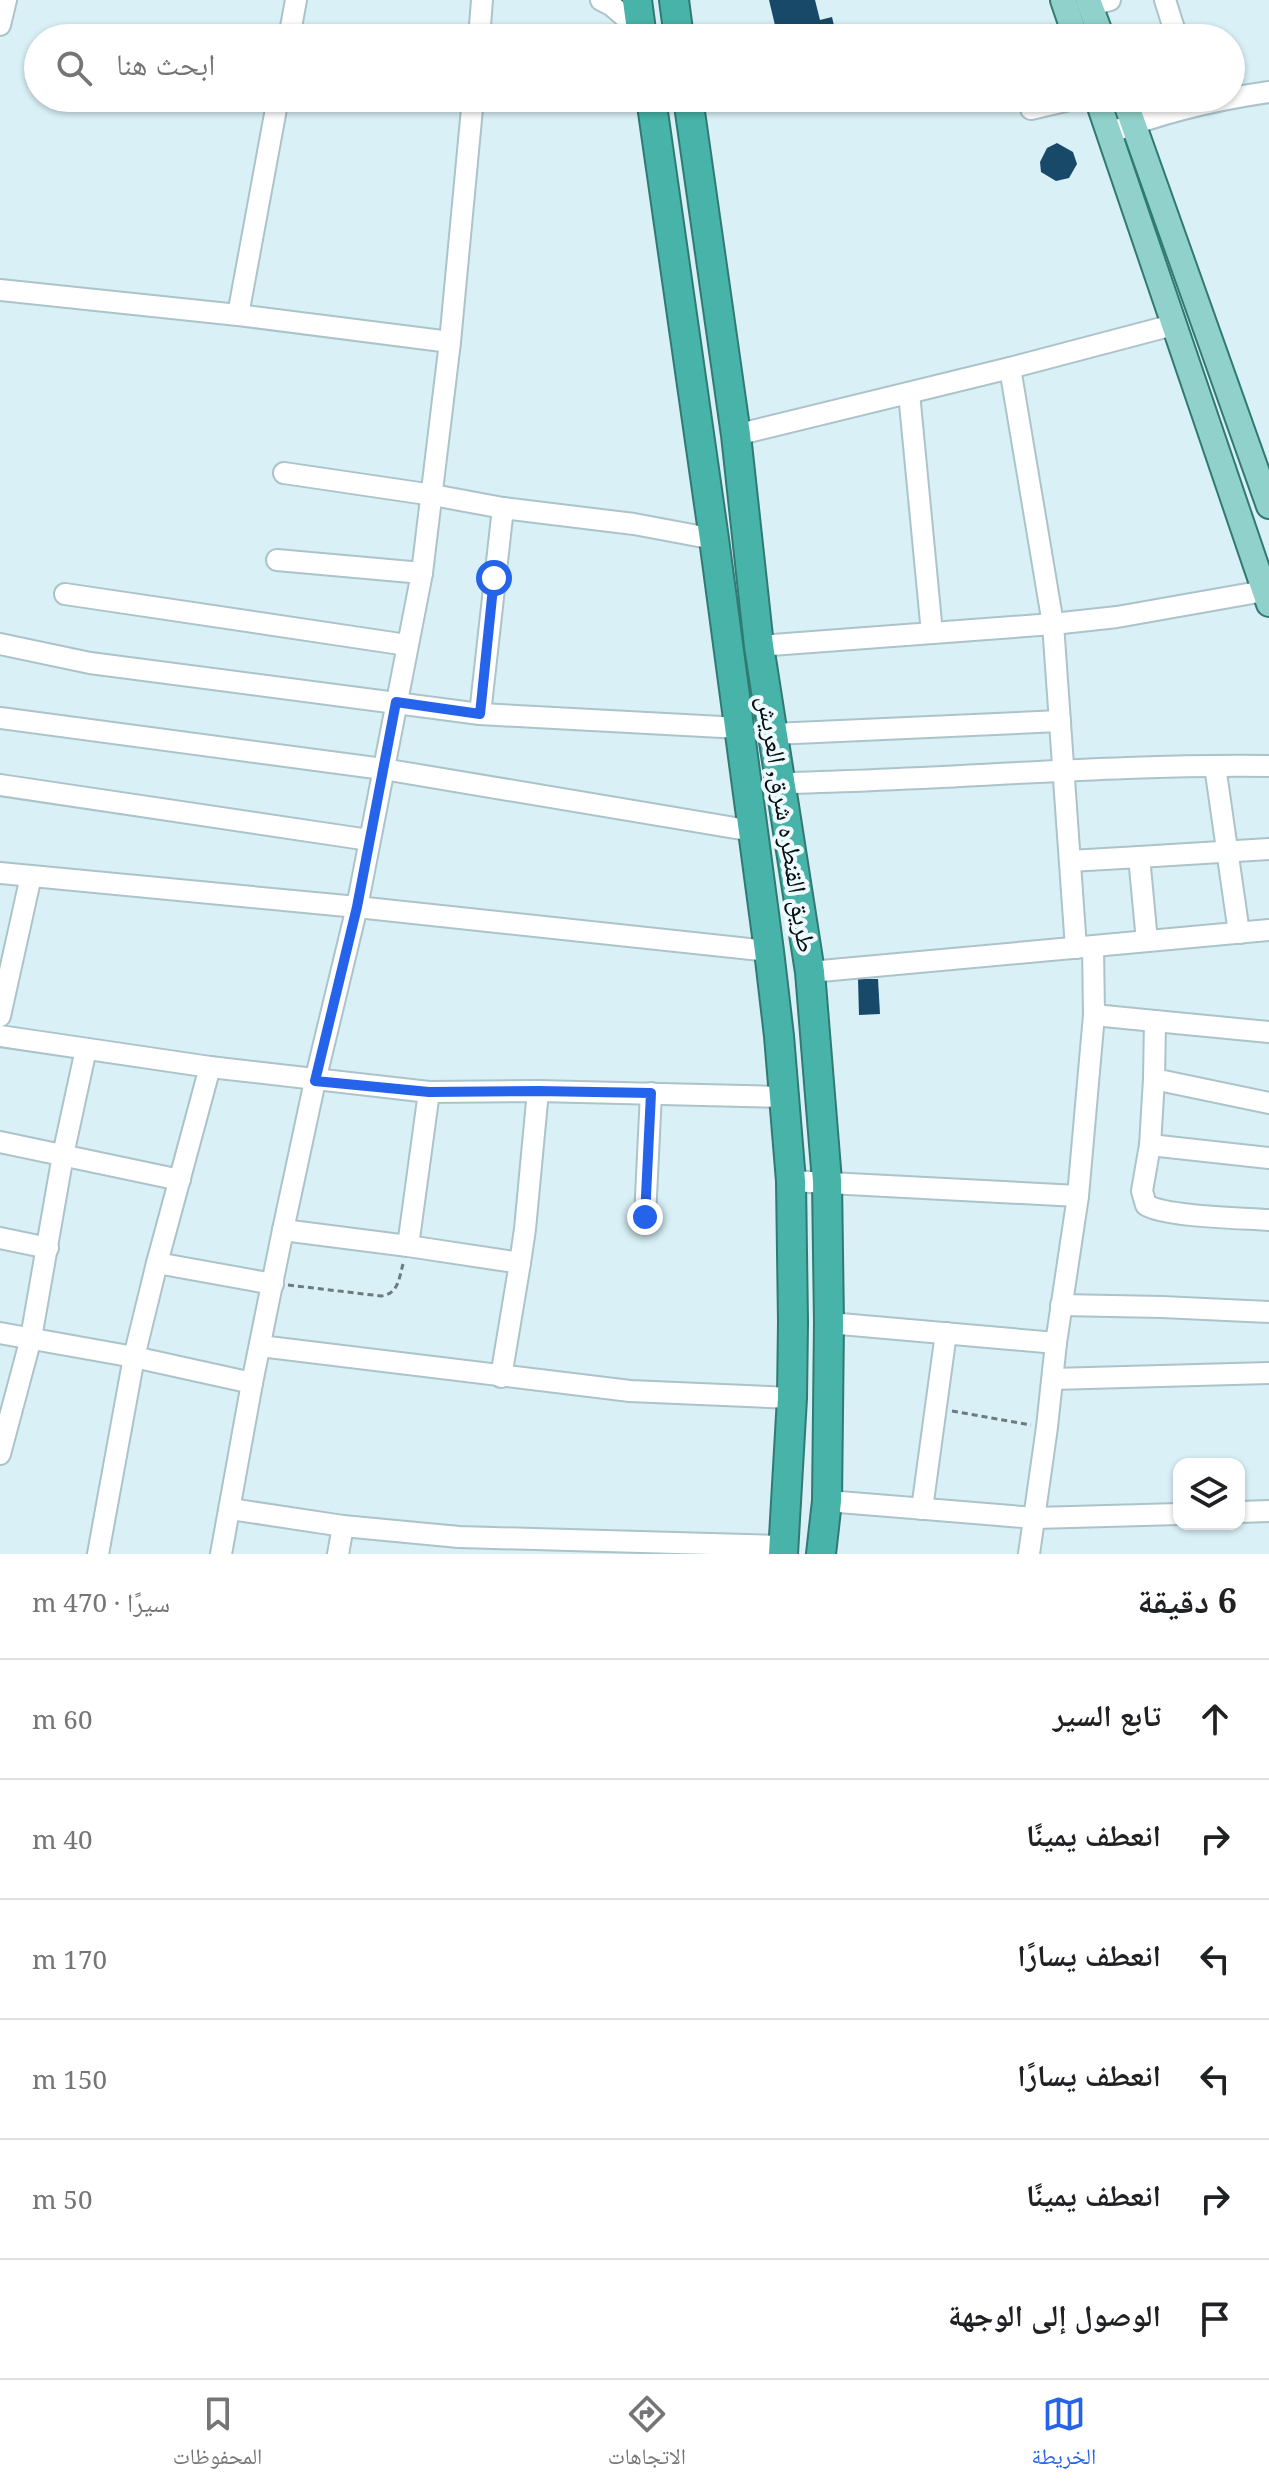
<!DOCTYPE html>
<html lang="ar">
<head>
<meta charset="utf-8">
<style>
  body { margin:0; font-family:"Noto Serif","Noto Naskh Arabic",serif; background:#f6f6f6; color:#202124; direction:rtl }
  .controls { position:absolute; right:24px; bottom:24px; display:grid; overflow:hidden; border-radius:16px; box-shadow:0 2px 6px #0004 }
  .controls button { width:72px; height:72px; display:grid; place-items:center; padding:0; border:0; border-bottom:2px solid #e0e0e0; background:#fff; color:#202124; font:40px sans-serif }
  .stop { position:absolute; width:24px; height:24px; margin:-18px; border:6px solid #2563eb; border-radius:50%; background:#fff }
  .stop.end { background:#2563eb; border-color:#fff; box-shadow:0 2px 8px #0008 }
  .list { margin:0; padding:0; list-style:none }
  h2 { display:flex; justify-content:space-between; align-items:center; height:104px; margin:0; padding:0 32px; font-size:34px }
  h2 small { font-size:26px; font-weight:400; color:#757577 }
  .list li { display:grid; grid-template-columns:52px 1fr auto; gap:24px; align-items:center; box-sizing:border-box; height:120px; padding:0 32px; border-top:2px solid #e0e0e0 }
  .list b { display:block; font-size:30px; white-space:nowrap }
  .list em { font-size:26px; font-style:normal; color:#757577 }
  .icon { flex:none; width:44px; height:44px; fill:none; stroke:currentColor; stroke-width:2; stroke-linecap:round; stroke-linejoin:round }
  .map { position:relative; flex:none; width:1269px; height:1554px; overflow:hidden; direction:ltr }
  .search { position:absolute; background:#fff; box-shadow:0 2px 6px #0004; left:24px; right:24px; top:24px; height:88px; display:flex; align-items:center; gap:20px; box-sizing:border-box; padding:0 28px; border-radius:44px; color:#757577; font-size:30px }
  .sheet { height:824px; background:#fff }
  nav { display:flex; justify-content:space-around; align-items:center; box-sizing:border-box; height:112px; border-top:2px solid #e0e0e0; background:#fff; font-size:22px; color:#757577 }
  nav a { display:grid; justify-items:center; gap:4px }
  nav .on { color:#2563eb }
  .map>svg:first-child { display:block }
</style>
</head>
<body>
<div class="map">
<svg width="1269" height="1554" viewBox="0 0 1269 1554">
  <rect width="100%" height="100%" fill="#d8f0f6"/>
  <g fill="#194969">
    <polygon points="769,0 815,0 820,20 832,17 836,34 819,38 778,38"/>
    <polygon points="1057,143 1073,152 1077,164 1069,178 1056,181 1041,172 1040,162 1047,148"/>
    <polygon points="858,979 878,979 880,1014 859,1015"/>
  </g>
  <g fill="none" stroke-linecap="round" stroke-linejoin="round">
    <defs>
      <g id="minor">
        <polyline points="601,0 611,5 641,31"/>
        <polyline points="1165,0 1177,38"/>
        <polyline points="1090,6 1110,0"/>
        <polyline points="0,25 6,0"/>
        <polyline points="289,38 296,0"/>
        <polyline points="479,38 482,0"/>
        <polyline points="1031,109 1078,98"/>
        <path d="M1110 133C1162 112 1214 100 1269 92"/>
        <polyline points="0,290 238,315 450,342"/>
        <polyline points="238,315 278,98"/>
        <polyline points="1010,368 1053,624 1076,948"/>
        <polyline points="909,393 932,633"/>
        <polyline points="736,435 1010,368 1173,325"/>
        <polyline points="284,473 433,495 503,508 634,524 714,539"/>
        <polyline points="277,560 422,573"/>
        <polyline points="65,594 407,645"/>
        <polyline points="0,644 90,663 480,714 740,728"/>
        <polyline points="759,646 1053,624 1117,617 1264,591"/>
        <polyline points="480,714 503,508"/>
        <polyline points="0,718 383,769 753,831"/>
        <polyline points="773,734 1060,721"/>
        <polyline points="1215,766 1239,933"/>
        <path d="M781 783C944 780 1106 764 1269 766"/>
        <polyline points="0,785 369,840"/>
        <polyline points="1070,861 1139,857"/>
        <polyline points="0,873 357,907 769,951"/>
        <polyline points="1147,941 1139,857 1269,849"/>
        <polyline points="810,972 1269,930"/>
        <polyline points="1094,1015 1155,1021 1154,1079 1269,1103"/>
        <polyline points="0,1016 31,876"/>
        <polyline points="1155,1021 1269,1032"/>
        <polyline points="0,1036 210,1067 429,1092 538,1091 783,1097"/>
        <polyline points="210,1067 157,1263 273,1284"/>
        <path d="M1154 1079 1150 1145 1142 1191 1146 1205C1167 1217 1241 1218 1269 1220"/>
        <polyline points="0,1142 180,1180"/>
        <polyline points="1150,1145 1269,1158"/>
        <polyline points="791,1181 1078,1196"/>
        <polyline points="645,1217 651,1093"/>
        <polyline points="283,1230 408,1246 520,1263 525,1229 538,1091"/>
        <polyline points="0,1238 48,1248"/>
        <polyline points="408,1246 429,1092"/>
        <polyline points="1061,1305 1162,1307 1269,1312"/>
        <polyline points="829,1323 1056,1343"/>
        <polyline points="0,1333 134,1357 252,1383"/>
        <polyline points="260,1346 630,1391 792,1398"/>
        <polyline points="501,1377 520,1263"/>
        <polyline points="1053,1379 1269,1373"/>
        <polyline points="0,1454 31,1338 63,1155 86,1049"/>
        <polyline points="827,1501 1035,1518 1179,1514"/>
        <polyline points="231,1509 343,1526 459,1537 784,1546"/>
        <polyline points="922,1509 946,1333"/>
        <polyline points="1239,1512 1269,1511"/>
        <polyline points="98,1554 134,1357 157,1263"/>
        <polyline points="221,1554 252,1383 283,1230 315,1081 357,907 422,573 450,342 473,98"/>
        <polyline points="338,1554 343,1526"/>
        <polyline points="1029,1554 1047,1427 1056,1343 1078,1196 1094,1015 1093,947"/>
      </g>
      <g id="major">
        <polyline points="1063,0 1076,38"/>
        <polyline points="1088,0 1102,38"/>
        <polyline points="1097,98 1269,604"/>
        <polyline points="1124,98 1269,506"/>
      </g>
      <g id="highway">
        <polyline points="637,0 642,38"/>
        <polyline points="674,0 679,38"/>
        <polyline points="651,98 714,539 769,951 779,1036 791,1181 793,1322 792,1398 783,1554"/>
        <polyline points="688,98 736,435 759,646 810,972 827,1181 829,1323 827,1501 821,1554"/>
      </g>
    </defs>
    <use href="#minor" stroke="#acc3c9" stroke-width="24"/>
    <use href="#major" stroke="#317a73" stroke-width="28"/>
    <use href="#highway" stroke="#317a73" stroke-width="32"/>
    <g stroke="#6b7b7e" stroke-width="3" stroke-dasharray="6 4" stroke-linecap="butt">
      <path d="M288 1285 381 1296C398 1294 399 1279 403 1264"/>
      <polyline points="952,1411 1031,1425"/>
    </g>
    <use href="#minor" stroke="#fff" stroke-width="20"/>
    <use href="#major" stroke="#91d1cb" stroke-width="24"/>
    <use href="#highway" stroke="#48b3a8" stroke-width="28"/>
  </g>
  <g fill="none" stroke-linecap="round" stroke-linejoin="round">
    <polyline stroke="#2563eb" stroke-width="10" points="494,578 480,714 396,702 357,907 315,1081 429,1092 538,1091 651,1093 645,1217"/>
  </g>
  <g text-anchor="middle" stroke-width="8" stroke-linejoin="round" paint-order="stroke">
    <g font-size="26" fill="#070f11" stroke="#edfbff">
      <text transform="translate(787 824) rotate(81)" y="9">طريق القنطره شرق, العريش</text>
    </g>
  </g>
</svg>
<div class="controls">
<button><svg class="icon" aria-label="layers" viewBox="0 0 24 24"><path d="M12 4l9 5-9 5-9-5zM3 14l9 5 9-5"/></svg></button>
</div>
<div class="stop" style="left:494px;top:578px"></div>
<div class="stop end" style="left:645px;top:1217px"></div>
<div class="search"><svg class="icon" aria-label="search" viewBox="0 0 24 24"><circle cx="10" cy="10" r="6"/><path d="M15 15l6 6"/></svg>ابحث هنا</div>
</div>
<section class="sheet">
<h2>6 دقيقة<small>سيرًا · 470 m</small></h2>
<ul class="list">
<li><svg class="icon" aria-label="ahead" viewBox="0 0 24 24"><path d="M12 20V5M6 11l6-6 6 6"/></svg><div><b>تابع السير</b></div><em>60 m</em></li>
<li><svg class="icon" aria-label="right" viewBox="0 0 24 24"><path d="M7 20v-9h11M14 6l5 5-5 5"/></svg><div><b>انعطف يمينًا</b></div><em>40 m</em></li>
<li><svg class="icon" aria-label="left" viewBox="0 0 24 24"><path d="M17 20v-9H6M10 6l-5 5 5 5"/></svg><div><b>انعطف يسارًا</b></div><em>170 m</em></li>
<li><svg class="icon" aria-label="left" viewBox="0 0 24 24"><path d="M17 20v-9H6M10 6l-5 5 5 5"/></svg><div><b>انعطف يسارًا</b></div><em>150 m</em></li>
<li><svg class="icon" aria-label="right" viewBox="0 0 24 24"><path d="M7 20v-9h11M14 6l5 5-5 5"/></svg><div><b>انعطف يمينًا</b></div><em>50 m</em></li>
<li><svg class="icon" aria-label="arrive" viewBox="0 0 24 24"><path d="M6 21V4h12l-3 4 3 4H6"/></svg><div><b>الوصول إلى الوجهة</b></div></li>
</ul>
</section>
<nav>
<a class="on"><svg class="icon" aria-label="map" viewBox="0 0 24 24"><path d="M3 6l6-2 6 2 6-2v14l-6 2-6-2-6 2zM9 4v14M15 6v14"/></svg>الخريطة</a>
<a><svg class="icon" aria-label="directions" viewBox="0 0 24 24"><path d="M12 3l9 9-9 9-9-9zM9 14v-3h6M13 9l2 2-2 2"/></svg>الاتجاهات</a>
<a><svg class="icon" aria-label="saved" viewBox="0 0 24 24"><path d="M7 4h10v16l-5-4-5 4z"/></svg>المحفوظات</a>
</nav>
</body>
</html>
